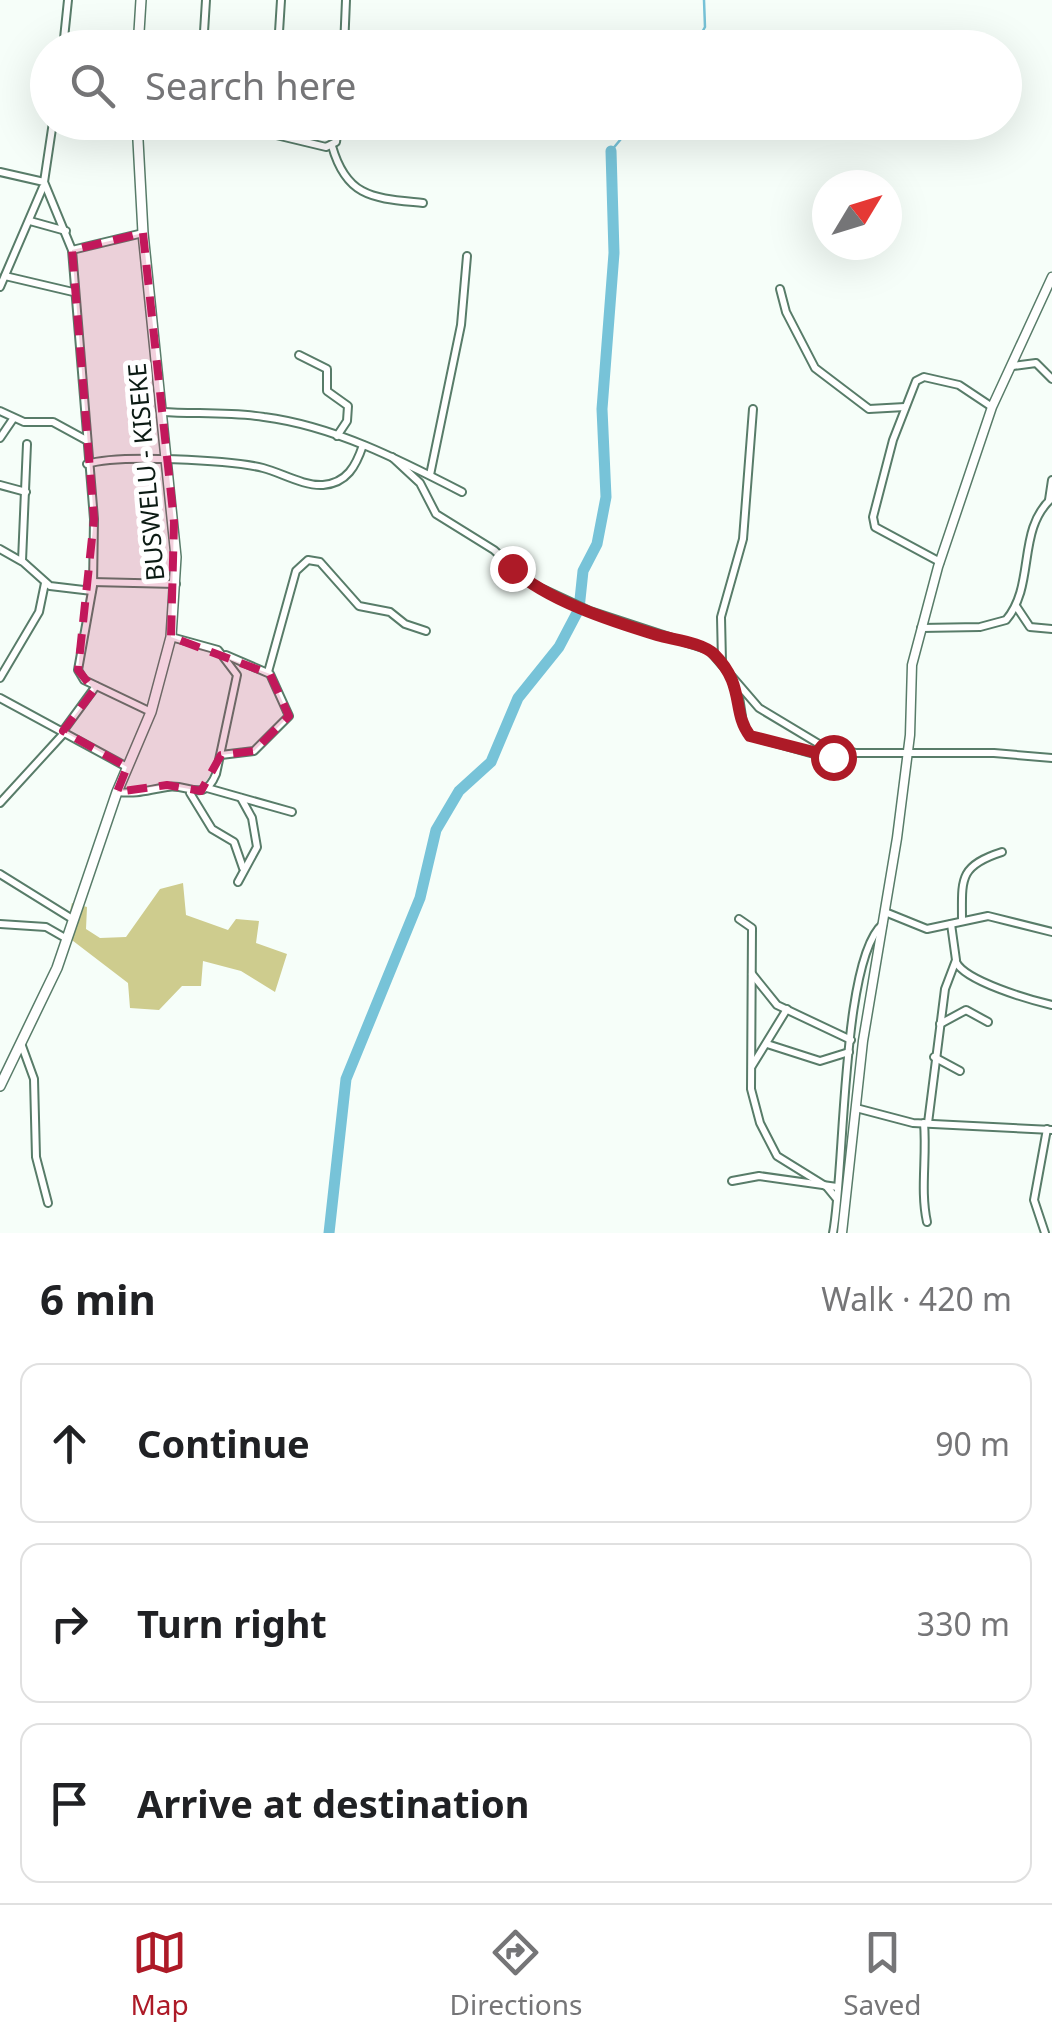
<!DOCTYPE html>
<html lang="en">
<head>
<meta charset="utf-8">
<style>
  body { margin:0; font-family:"Noto Sans",sans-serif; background:#f2f2f2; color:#202124 }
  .compass { position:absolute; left:812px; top:170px; width:90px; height:90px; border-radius:50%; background:#fff; box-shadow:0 10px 40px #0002; rotate:52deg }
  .stop { position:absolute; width:30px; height:30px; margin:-22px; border:8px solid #ad1a27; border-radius:50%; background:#fff }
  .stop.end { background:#ad1a27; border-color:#fff; box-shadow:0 2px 10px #0008 }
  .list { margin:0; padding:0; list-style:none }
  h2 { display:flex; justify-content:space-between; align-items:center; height:130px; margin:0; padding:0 40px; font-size:42px }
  h2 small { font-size:32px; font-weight:400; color:#757577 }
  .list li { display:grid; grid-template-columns:65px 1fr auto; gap:30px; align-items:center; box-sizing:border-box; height:160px; margin:0 20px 20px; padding:0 20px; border:2px solid #e0e0e0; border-radius:20px }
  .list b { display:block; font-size:38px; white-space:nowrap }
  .list em { font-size:32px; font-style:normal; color:#757577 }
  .icon { flex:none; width:55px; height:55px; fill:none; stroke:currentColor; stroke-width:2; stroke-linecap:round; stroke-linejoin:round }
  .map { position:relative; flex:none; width:1052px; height:1233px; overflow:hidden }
  .search { position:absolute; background:#fff; box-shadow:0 10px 40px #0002; left:30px; right:30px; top:30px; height:110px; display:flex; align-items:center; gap:25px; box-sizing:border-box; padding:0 35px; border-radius:55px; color:#757577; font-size:38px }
  .sheet { height:670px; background:#fff }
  nav { display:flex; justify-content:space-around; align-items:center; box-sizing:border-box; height:140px; border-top:2px solid #e0e0e0; background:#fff; font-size:28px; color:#757577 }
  nav a { display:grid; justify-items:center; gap:5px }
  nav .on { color:#ad1a27 }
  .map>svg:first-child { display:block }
</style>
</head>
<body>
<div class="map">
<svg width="1052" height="1233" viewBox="0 0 1052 1233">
  <rect width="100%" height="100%" fill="#f6fef9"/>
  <polygon fill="#cecc8e" points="183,883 186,915 228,930 236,919 259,921 256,943 287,954 275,992 241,971 203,961 201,986 182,986 159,1010 130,1008 128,983 64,934 72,903 87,907 86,929 100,938 126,937 160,889"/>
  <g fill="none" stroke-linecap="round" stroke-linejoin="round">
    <g stroke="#77c3d8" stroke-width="2.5">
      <polyline points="693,48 705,27 704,0"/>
      <polyline points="611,151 635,122"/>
    </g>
    <polyline stroke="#77c3d8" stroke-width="11" points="329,1233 346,1079 420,898 436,830 459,791 491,762 518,698 559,647 579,609 583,571 597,544 606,497 602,409 614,253 611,151"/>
    <defs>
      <g id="minor">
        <polyline points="63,48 68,0"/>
        <polyline points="203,48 206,0"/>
        <polyline points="278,48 281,0"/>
        <polyline points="344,48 346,0"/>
        <polyline points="53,122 44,182 72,250 94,519 93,586 78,670 84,680 151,712"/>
        <polyline points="258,122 276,135 326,147 336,142 339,122"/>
        <path d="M332 146C347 199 375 198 423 203"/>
        <polyline points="0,172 44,182"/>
        <polyline points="30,221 66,231"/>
        <polyline points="72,250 143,233"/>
        <polyline points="5,276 73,292"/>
        <polyline points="0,287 43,187"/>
        <polyline points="780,289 786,312 815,368 869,409 905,407"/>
        <polyline points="299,355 327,369 327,391 348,406 347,421 337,436"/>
        <polyline points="1013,366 1036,363 1052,379"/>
        <polyline points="0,411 24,422 53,422 86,440"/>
        <path d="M162 412C196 414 231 412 264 417 334 426 400 460 462 492"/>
        <polyline points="0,438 13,419"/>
        <polyline points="27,444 22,561 50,586 92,591"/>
        <polyline points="392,457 420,483 436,514 494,550 530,583 590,611 709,650 759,708 819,744 856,753 994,753 1052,758"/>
        <path d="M87 464C117 454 231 460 263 468 282 473 303 486 323 485 347 483 356 466 363 445"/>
        <polyline points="430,475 461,325 467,256"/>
        <polyline points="0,485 26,492"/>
        <polyline points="1049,500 1052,480"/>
        <polyline points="0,549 21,561"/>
        <polyline points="940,562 875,527 873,517 893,440 916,381 924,377 959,385 992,407"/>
        <polyline points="92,582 176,584"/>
        <polyline points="1016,606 1030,627 1052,629"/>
        <path d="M921 628 980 627 1006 620C1036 585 1016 530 1052 498"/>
        <polyline points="722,662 721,617 743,539 753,409"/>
        <polyline points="268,672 296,571 308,560 320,562 359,606 390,612 405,624 426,631"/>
        <polyline points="0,678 39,612 45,583"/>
        <polyline points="737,684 743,723 750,736 814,754 853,754"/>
        <polyline points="0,698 127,767"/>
        <polyline points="63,731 96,686"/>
        <polyline points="221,755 254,751 289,716 270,674 226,655"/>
        <polyline points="207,788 292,812"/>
        <path d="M117 792C141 794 146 790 167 787 188 783 204 804 216 774L237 675 218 650 171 637"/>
        <polyline points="190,793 212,829 234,842 243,868"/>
        <polyline points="0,803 65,732"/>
        <polyline points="0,874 74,920"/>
        <polyline points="238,882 257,847 252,818 241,798"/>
        <polyline points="885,912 927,929 988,916 1052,932"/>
        <polyline points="739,919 752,928 751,1089 760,1123 777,1156 827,1187 836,1198"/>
        <path d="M962 921C962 880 958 866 1002 852"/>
        <polyline points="0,924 46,927 67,939"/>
        <path d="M956 962C965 981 1030 1000 1052 1005"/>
        <polyline points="752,974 777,1005 851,1040"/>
        <polyline points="940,1024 966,1010 988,1022"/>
        <polyline points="767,1044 820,1061 849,1052"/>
        <polyline points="22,1046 34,1079 36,1157 48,1203"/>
        <polyline points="934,1057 960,1071"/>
        <polyline points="752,1066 787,1009"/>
        <polyline points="856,1108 913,1123 1052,1130"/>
        <path d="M924 1123C927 1157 920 1190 927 1222"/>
        <polyline points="928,1123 945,989 956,960 951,924"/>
        <polyline points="732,1181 759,1176 837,1187"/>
        <path d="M833 1233C845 1173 841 958 883 924"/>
        <polyline points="1045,1233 1034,1200 1047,1129"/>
      </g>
      <polyline id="tertiary" points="842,1233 863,1041 897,838 910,735 912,665 938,567 992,407 1052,277"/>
      <g id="secondary">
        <polyline points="138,48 141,0"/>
        <polyline points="0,1086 57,968 117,792 151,712 171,637 176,557 143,233 137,122"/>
      </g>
    </defs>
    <use href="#minor" stroke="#587c69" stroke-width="10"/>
    <use href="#tertiary" stroke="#587c69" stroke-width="11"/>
    <use href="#secondary" stroke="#587c69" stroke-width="12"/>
    <use href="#minor" stroke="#fff" stroke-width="6"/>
    <use href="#tertiary" stroke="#fff" stroke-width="8"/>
    <use href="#secondary" stroke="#fff" stroke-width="9"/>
  </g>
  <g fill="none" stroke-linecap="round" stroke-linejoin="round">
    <path stroke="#ad1a27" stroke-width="12" d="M512 568C546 600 611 621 657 635 674 640 701 642 714 654 746 686 731 711 750 736L833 757"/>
  </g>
  <path fill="#c2185b" fill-opacity="0.2" stroke="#c2185b" stroke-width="8" stroke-dasharray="20 12" stroke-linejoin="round" d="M143 233 174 522 171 637 270 674 289 716 254 751 221 755 201 791 167 785 117 792 127 767 63 731 94 690 78 670 94 519 72 250Z"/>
  <g text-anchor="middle" stroke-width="10" stroke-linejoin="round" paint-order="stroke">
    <g font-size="25" fill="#0c1b14" stroke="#fff">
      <text transform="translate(146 472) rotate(-95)" y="9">BUSWELU - KISEKE</text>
    </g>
  </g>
</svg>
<svg class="compass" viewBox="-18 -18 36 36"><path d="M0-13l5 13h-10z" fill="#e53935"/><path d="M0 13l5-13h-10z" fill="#757577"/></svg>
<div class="stop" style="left:833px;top:757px"></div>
<div class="stop end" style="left:512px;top:568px"></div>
<div class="search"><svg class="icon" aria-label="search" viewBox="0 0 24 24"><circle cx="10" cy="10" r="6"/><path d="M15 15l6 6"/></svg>Search here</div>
</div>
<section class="sheet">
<h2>6 min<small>Walk · 420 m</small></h2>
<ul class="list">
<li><svg class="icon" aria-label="ahead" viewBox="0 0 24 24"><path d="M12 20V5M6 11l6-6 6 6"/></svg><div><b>Continue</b></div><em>90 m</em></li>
<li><svg class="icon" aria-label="right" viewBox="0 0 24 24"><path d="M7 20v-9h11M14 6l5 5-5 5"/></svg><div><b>Turn right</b></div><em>330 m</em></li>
<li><svg class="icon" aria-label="arrive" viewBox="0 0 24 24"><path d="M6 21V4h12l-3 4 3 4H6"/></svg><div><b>Arrive at destination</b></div></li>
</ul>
</section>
<nav>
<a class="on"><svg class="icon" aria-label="map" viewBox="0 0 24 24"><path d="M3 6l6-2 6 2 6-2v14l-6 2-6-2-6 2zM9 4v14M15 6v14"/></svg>Map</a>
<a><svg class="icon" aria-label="directions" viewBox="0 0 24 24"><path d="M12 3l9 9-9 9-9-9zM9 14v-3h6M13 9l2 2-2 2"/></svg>Directions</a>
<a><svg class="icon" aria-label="saved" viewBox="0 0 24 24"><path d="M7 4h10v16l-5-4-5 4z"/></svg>Saved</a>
</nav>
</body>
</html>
